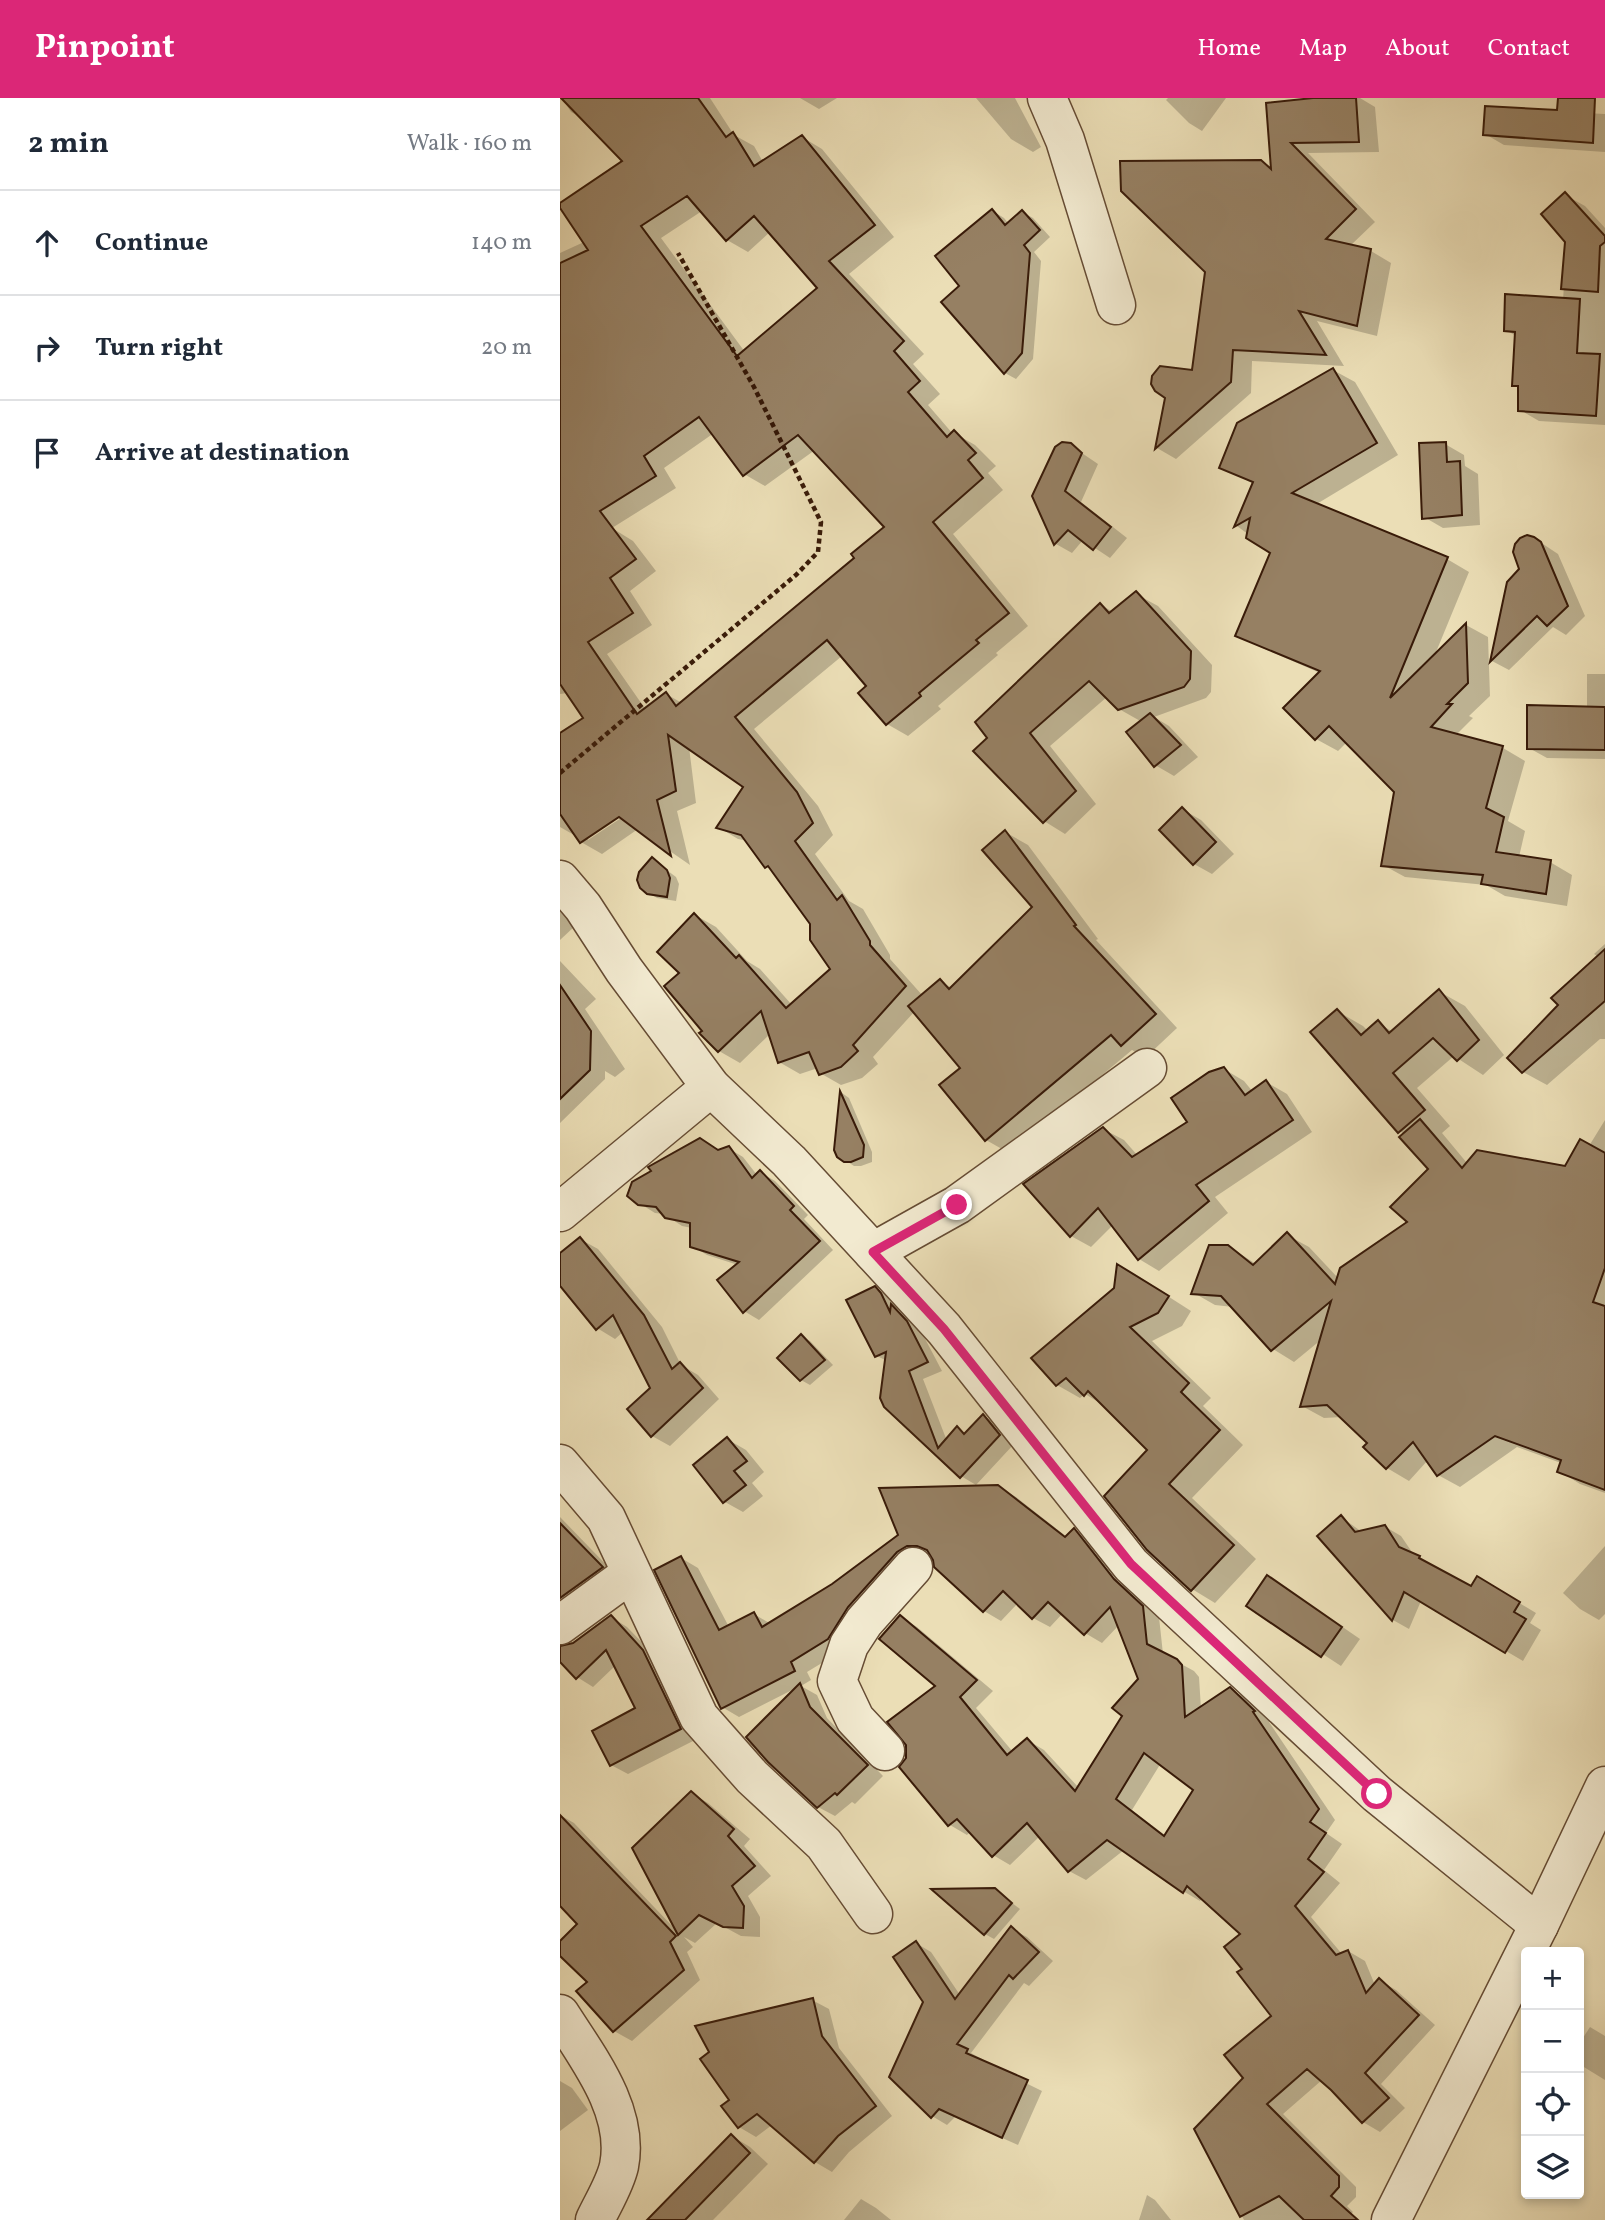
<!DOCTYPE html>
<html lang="en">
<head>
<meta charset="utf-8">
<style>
  body { margin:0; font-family:Vollkorn,serif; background:#f6f6f7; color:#1f2937 }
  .controls { position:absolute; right:21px; bottom:21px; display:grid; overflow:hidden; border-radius:7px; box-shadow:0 4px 10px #0003 }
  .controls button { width:63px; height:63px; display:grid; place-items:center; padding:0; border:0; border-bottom:2px solid #e0e1e3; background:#fff; color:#1f2937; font:35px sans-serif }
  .stop { position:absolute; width:21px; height:21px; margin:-16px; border:5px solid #db2777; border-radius:50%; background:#fff }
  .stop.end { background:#db2777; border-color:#fff; box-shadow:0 2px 7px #0008 }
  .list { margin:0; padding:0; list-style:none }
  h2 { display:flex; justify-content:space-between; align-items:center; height:91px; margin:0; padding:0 28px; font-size:30px }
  h2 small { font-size:23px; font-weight:400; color:#747a83 }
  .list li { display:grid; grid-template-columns:46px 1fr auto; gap:21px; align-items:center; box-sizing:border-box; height:105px; padding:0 28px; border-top:2px solid #e0e1e3 }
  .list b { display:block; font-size:26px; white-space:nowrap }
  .list em { font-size:23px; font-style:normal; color:#747a83 }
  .icon { flex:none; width:38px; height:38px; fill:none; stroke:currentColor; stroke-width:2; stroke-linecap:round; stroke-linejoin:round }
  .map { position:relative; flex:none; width:1045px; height:2122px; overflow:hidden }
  header { display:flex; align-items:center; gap:42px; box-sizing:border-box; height:98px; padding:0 35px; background:#db2777; color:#fff }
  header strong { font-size:33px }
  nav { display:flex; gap:38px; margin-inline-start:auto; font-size:24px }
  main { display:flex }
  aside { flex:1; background:#fff }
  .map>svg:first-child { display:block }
</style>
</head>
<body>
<header>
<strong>Pinpoint</strong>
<nav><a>Home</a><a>Map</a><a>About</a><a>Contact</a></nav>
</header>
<main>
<aside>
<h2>2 min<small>Walk · 160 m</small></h2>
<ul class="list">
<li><svg class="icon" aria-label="ahead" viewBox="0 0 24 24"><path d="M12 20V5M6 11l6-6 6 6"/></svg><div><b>Continue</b></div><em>140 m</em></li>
<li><svg class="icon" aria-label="right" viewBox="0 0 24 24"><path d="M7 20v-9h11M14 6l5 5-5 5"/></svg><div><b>Turn right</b></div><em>20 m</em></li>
<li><svg class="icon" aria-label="arrive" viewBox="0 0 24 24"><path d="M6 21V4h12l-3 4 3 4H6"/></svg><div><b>Arrive at destination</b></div></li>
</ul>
</aside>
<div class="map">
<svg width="1045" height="2122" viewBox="0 0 1045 2122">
  <rect width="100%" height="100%" fill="#ebdeb6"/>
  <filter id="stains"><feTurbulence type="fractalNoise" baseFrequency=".00286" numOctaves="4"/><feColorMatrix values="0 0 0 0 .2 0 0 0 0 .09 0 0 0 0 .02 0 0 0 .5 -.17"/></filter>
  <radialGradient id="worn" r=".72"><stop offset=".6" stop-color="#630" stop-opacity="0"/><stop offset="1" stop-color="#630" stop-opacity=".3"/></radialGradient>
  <g fill="#0003" fill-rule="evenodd">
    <path d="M2 0H150L174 37 194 48 203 64 242 39 262 51 334 139 289 176 364 256 353 266 380 296 368 307 393 336 394 335 415 347 436 368 428 375 443 392 393 436 468 528 436 555 438 557 378 608 381 611 348 638 327 626 301 595 308 589 282 558 194 631 258 708 273 737 255 756 289 803 303 811 330 857V861L363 898 380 883 392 890 474 809 445 734 468 747 538 841 536 842 617 930 585 960 572 952 449 1055 426 1042 403 970 355 913 313 959 318 966 302 980 281 987 260 975 258 970 240 976 219 964 210 936 180 965 159 953 142 935 144 933 122 875 135 817 156 829 187 863 200 871 232 907 273 872 252 826 213 772 206 768 188 743 178 741 158 729 186 689 129 649 136 705 117 713 130 767 78 731 42 756 21 744 15 736 14 737 0 729V637L26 620 8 595 0 596V155L24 144 65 64 24 21 11 14ZM142 113 167 142 188 154 210 134 260 190 185 254 101 140ZM154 335 184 376 205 388 255 352 327 429 297 460 122 605 106 596 86 612 47 556 92 527 70 493 96 473 73 443 52 430 116 390 104 370ZM65 713 67 716 28 742V738Z"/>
    <polygon points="240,0 277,0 259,11"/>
    <polygon points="416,0 455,0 481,49 473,54 451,41"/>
    <polygon points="608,0 666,0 642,33 629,25 606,2"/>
    <polygon points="769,0 800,0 815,9 819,54 748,55 815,124 790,148 811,153 831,165 817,238 757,223 784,268 692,263 691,295 616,361 597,350 607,300 633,274 701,63 712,70 708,7"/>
    <polygon points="926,10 1045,16 1045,54 944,47 925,36"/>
    <polygon points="1005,97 1025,108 1045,130 1045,327 979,323 960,312 960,290 954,287 956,238 946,232 1003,202 1007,143"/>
    <polygon points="433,113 444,120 449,126 462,114 473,120 490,139 474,154 481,163 473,261 456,281 445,275 402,188"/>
    <polygon points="773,272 795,284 838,357 755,407 887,461 909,474 874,559 906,527 928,539 930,598 909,618 913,620 896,637 943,650 965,663 948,723 965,733 959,759 990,764 1012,777 1007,808 945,798 926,787 845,779 823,767 836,694 787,644 778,653 756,641 760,575 700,549 678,537 712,454 677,428 694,386 662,369"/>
    <polygon points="885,346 904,357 905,368 918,376 920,427 883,430 864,419"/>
    <polygon points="510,347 538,366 521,404 567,440 550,460 523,442 512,455 496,446 474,398"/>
    <polygon points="974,440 998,456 1025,518 1006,537 993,529 949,572 932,563 949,485 961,472"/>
    <polygon points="576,496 598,508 652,567 651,594 646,600 594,619 609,628 638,659 614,678 595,667 582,624 559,611 547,599 490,648 536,706 505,736 484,723 429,640 541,507 553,514"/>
    <polygon points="1027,576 1045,576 1045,661 987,660 969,650 1027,610"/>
    <polygon points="622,711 641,722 674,756 652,776 634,766"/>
    <polygon points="92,761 116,779 119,786 116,803 97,800 88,794"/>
    <polygon points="0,812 15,828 0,842"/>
    <polygon points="1045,846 1045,941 1040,941 987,987 963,974 1000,907 1039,859 1034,856"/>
    <polygon points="0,863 36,901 25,911 65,971 55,979 45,973 45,981 0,1025"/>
    <polygon points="880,894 905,908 944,957 923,977 894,958 857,990 890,1028 882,1035 907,1065 1006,1070 1029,1048 1045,1022 1045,1395 1020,1386 999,1373 1001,1365 957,1349 900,1389 878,1377 868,1362 849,1383 827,1370 810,1345 782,1319 764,1320 742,1308 762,1241 734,1264 713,1251 673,1209 655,1207 634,1195 668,1148 696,1166 727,1137 749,1149 779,1181 850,1124 871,1071 844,1037 753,934 777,913 803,928 808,933 818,925 833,934"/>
    <polygon points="664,971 684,983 693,994 706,984 727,996 752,1034 655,1099 668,1115 599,1173 579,1161 553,1127 531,1149 511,1138 543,1031 564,1042 578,1058 629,1025"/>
    <polygon points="282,995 289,1000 312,1054 312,1064 301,1068 294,1068 285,1062 276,1052"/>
    <polygon points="168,1050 183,1059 197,1077 200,1074 215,1083 248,1117 244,1121 273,1152 199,1222 184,1213 178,1167 147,1157 132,1148 132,1130 122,1128 104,1116 95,1115 79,1105 159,1053"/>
    <polygon points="20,1141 38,1151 102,1229 121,1267 138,1277 159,1301 110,1348 92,1338 70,1311 92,1291 63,1234 55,1241 37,1230 0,1185 0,1157"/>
    <polygon points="581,1181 631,1213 622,1228 592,1243 651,1300 643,1308 683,1347 632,1400 696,1461 655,1505 632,1491 590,1352 545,1308 525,1296 520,1300 497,1287"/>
    <polygon points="315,1190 330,1199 339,1213 346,1217 361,1233 382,1273 363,1281 387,1343 397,1331 407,1336 424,1318 438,1327 454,1346 416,1387 401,1378 326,1308 327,1263 317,1258"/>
    <polygon points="241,1238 250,1243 273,1267 250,1287 241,1282"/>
    <polygon points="167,1341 186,1352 204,1374 192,1385 203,1398 183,1414 165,1404"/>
    <path d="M438 1389 456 1399 507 1439 514 1432 531 1442 599 1519 603 1556 634 1573 639 1579 641 1611 670 1591 687 1601 711 1623 709 1624 775 1722 766 1735 782 1746 764 1772 780 1785 751 1819 782 1856 788 1853 805 1863 815 1887 819 1882 836 1892 875 1927 821 1986 845 2010 820 2034 803 2024 762 1982 723 2016 796 2089V2099L787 2108 793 2114 785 2122H684L636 2031 685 1980 713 1918 684 1871 682 1836 642 1800 640 1803 623 1793 564 1752 526 1782 509 1773 480 1738 450 1767 433 1757 411 1733 407 1737 390 1727 341 1669 347 1661 378 1588 340 1519 357 1529 433 1593 416 1610 453 1654 467 1642 484 1652 519 1690 564 1618 580 1582 559 1527 542 1545 525 1535 503 1515 490 1529 473 1520 458 1505 441 1523 424 1513 376 1468 372 1457H365L285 1551 247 1574 251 1582 241 1588 257 1597 267 1620 323 1678 295 1706 292 1704 275 1718 258 1709 238 1589 179 1619 162 1609 121 1460 138 1470 169 1529 194 1516 211 1526ZM601 1665 636 1691 606 1738 572 1712Z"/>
    <polygon points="0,1419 58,1479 0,1523"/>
    <polygon points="781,1419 802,1434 824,1428 841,1438 854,1457 911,1490 934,1490 976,1515 970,1525 981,1532 963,1563 861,1503 849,1531 833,1522 759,1438"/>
    <polygon points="1045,1448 1045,1516 1039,1522 1020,1511 1003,1495"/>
    <polygon points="726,1490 800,1541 781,1568 688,1507"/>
    <polygon points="51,1519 67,1529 100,1563 137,1641 68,1676 51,1667 77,1611 55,1568 33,1589 17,1579 0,1562 0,1550 14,1546"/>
    <polygon points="131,1695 148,1705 190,1741 184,1748 211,1778 188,1798 200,1819 200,1839 181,1838 157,1825 135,1845 124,1839 133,1849 127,1854 140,1882 72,1943 54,1933 19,1893 30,1884 0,1855 0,1846 20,1826 0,1805 0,1717 14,1725 115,1831"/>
    <polygon points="435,1792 460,1811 434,1841 425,1836"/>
    <polygon points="452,1831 467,1839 493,1863 469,1888 464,1885 411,1955 422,1961 421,1963 482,1993 458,2047 395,2019 387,2027 372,2018 365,1904 356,1845 371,1854 400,1897"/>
    <polygon points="252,1902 269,1911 279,1950 332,2018 289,2054 272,2074 255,2064 212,2027 196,2039 179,2029 172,2002"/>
    <polygon points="1030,1929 1045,1938 1045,1982 1019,1966 1019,1946"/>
    <polygon points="0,1983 12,1990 28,2012 0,2033"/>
    <polygon points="172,2038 190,2049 208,2066 153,2122 89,2122"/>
    <polygon points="587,2097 595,2102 611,2122 579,2122"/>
    <polygon points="301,2101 316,2110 331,2122 284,2122"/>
  </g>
  <g fill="#968063" stroke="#391b09" stroke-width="2" fill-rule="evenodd">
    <path d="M1 0H138L166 39 173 34 194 68 242 37 315 127 269 163 344 243 334 253 360 283 348 294 387 339 394 332 416 355 408 362 423 380 373 424 449 515 416 542 419 545 359 595 361 598 326 627 298 595 306 588 267 542 175 619 237 694 253 725 235 743 277 802 282 797 310 843V847L346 888 293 947 298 953 281 969 259 977 249 954 218 965 201 913 158 954 139 935 142 933 104 888 119 875 97 854 134 815 176 860 179 857 226 910 270 871 250 842V826L208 768 205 770 181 737 156 730 183 689 108 637 116 693 97 702 111 758 59 719 20 745 0 716V635L23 620 0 586V165L28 152 0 110V105L62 63ZM127 98 166 143 194 118 257 190 177 258 81 128ZM139 319 183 378 238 337 324 429 291 456 294 460 116 608 106 594 77 616 28 544 73 515 50 480 76 461 40 413 96 378 84 358Z"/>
    <polygon points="753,0 796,0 799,44 731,45 796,111 766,141 811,151 797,228 739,213 766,257 673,252 671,284 595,351 605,300 595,293 591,286 592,278 600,268 632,272 645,174 561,93 560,63 701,62 711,71 706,5"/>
    <polygon points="998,0 1035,0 1033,45 923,37 925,8 997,12"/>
    <polygon points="1005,94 1045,138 1045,144 1040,148 1038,194 1001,191 1005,144 981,116"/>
    <polygon points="432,111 445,127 462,112 480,132 464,147 470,155 462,255 444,276 381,204 399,188 375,158"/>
    <polygon points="945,196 1020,201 1017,255 1040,256 1036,318 958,313 958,288 952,288 955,234 944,233"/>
    <polygon points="773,270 817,345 732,395 888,459 830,600 906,525 908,585 887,606 892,606 871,629 943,648 926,710 944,719 936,754 991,762 986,796 921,786 923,777 821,768 834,694 769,628 755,642 723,610 760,573 675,538 710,455 686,440 690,420 674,429 693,384 659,370 677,325"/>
    <polygon points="502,344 511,345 522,355 505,393 551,429 533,452 508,432 494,447 472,398 495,349"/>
    <polygon points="886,344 887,364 900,363 902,417 862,421 859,345"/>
    <polygon points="967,437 974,439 981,444 1008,508 987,528 977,518 930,564 947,484 959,471 953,454 955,446 960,440"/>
    <polygon points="576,493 631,553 630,581 624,589 558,612 529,583 470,635 516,693 483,725 413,653 427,640 415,624 540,505 549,515"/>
    <polygon points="967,607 1045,609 1045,652 967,651"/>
    <polygon points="590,615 621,647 594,669 566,634"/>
    <polygon points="622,709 656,744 633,767 599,732"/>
    <polygon points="445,732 516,827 514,828 596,916 561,948 551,937 425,1043 379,987 400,970 348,908 380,881 389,891 472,809 422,752"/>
    <polygon points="92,759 107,772 110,780 107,799 87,796 80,790 77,782 79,774"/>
    <polygon points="1045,851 1045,903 962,975 947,960 998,907 991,900"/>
    <polygon points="0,887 31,933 30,972 0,1001"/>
    <polygon points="879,891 919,942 897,963 873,940 833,975 865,1012 838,1035 750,934 777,911 801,937 818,922 829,935"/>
    <polygon points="664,969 685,997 706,982 733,1022 636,1087 649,1103 578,1162 538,1110 510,1139 463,1086 543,1029 572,1059 627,1024 611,1000 649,974"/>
    <polygon points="280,993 304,1047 303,1059 291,1064 284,1064 277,1059 274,1052"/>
    <polygon points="860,1021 902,1070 917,1052 1005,1068 1020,1041 1045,1055 1045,1170 1033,1204 1045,1208 1045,1392 997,1374 1001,1362 935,1338 877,1378 853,1344 826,1371 803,1349 807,1345 767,1307 740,1309 771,1203 711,1253 661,1198 631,1196 649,1147 668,1147 693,1167 727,1134 775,1186 780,1170 847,1124 830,1109 868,1071 839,1039"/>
    <polygon points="140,1040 158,1052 169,1048 192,1080 200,1072 234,1108 230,1112 260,1143 183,1215 157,1182 179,1164 130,1149 130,1125 105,1120 96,1109 78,1107 67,1098 72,1084 91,1073 88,1069"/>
    <polygon points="20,1139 84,1217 112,1271 120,1264 143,1290 91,1339 67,1311 90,1290 53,1217 36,1232 0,1188 0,1155"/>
    <polygon points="557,1166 609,1198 598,1215 570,1229 629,1285 621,1294 660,1332 609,1386 674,1447 631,1493 587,1452 544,1398 587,1352 528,1293 524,1298 506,1280 496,1288 471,1260 554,1190"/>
    <polygon points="315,1188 321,1195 330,1214 331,1206 347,1223 368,1264 349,1273 378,1350 397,1328 404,1336 423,1316 440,1337 400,1380 324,1309 320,1300 326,1254 315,1259 286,1202"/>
    <polygon points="241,1236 265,1262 240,1283 217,1260"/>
    <polygon points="167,1339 187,1363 174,1373 186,1387 163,1405 133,1367"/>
    <path d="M438 1387 505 1439 514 1430 554 1481 583 1508 587 1546 617 1561 622 1567 625 1619 670 1589 695 1613 693 1614 759 1711 750 1724 766 1735 748 1761 764 1774 735 1808 776 1857 788 1852 806 1895 819 1880 859 1917 805 1975 829 2000 802 2025 771 1992 747 1971 707 2006 779 2078V2089L771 2098 798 2122H744L719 2098 680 2119 634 2031 683 1980 664 1957 711 1918 677 1874 682 1871 664 1849 680 1836 627 1788 623 1795 547 1742 508 1774 467 1725 432 1759 397 1721 388 1728 339 1669 346 1660V1647L327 1624 375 1588 319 1541 340 1517 417 1582 400 1599 447 1657 467 1640 515 1693 562 1618 552 1610 578 1581 550 1509 524 1537 488 1504 472 1521 443 1493 423 1514 374 1469 373 1462 367 1452 357 1448H347L337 1454 288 1509 268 1541 231 1564 235 1573 161 1611 94 1472 121 1458 159 1532 194 1514 202 1529 272 1486 338 1437 319 1390ZM584 1655 633 1692 604 1738 556 1701Z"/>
    <polygon points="781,1417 795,1434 825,1427 839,1449 860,1458 859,1460 911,1488 917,1478 960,1504 954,1514 966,1521 945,1555 844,1494 832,1523 757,1438"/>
    <polygon points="0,1425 43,1469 0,1500"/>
    <polygon points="707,1477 782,1529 761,1559 686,1508"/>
    <polygon points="51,1517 83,1552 121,1631 50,1668 32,1633 75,1610 46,1552 16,1581 0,1564 0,1548 13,1545"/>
    <polygon points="240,1585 250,1609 308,1667 277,1697 275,1695 257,1710 208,1664 186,1639"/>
    <polygon points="131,1693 174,1731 168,1738 195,1768 172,1788 184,1808 183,1830 163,1829 139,1817 118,1837 72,1750"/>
    <polygon points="0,1717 116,1838 110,1844 124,1872 53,1934 16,1893 27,1884 0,1858 0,1843 17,1826 0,1808"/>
    <polygon points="435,1790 452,1805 424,1837 371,1791"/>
    <polygon points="451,1828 479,1854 453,1881 449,1877 397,1946 408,1951 406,1955 468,1982 442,2040 379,2011 371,2020 329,1979 363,1904 333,1859 356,1843 395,1901"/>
    <polygon points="253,1900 262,1938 316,2008 278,2038 254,2065 197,2016 178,2030 161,2008 169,2002 140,1961 149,1954 135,1928"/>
    <polygon points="171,2036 190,2055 125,2122 87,2122"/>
  </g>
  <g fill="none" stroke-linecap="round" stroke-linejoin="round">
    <defs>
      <g id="minor">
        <polyline points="487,0 505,42 556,207"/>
        <polyline points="0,782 23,809 64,872 151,989 229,1063 384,1231 571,1467 817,1696 979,1827 831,2122"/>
        <polyline points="0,1114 151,989"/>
        <polyline points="313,1154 397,1107 587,970"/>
        <polyline points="0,1366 46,1420 139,1619 192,1679 264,1746 313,1816"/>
        <polyline points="0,1527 70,1476"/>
        <polyline points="325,1653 295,1621 277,1583 289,1547 304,1524 353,1469"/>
        <polyline points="979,1827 1045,1688"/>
        <path d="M0 1916C28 1960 70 2013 59 2068 55 2086 43 2105 35 2122"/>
      </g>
    </defs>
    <use href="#minor" stroke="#664c34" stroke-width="41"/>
    <polyline stroke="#391b09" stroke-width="4.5" stroke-dasharray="5 3.5" stroke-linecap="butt" points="0,675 236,477 258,454 261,424 194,289 118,155"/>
    <use href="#minor" stroke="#f2ead0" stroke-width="38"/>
  </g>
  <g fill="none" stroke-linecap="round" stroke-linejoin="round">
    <polyline stroke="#db2777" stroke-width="9" points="397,1107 313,1154 384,1231 571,1466 817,1696"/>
  </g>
  <rect width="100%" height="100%" filter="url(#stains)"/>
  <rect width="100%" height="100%" fill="url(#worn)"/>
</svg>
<div class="controls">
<button>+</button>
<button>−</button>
<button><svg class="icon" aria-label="locate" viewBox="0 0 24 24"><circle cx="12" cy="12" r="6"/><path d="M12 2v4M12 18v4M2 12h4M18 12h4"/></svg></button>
<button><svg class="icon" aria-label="layers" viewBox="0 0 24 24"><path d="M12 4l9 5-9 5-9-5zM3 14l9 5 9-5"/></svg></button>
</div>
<div class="stop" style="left:817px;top:1696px"></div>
<div class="stop end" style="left:397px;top:1107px"></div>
</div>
</main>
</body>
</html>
